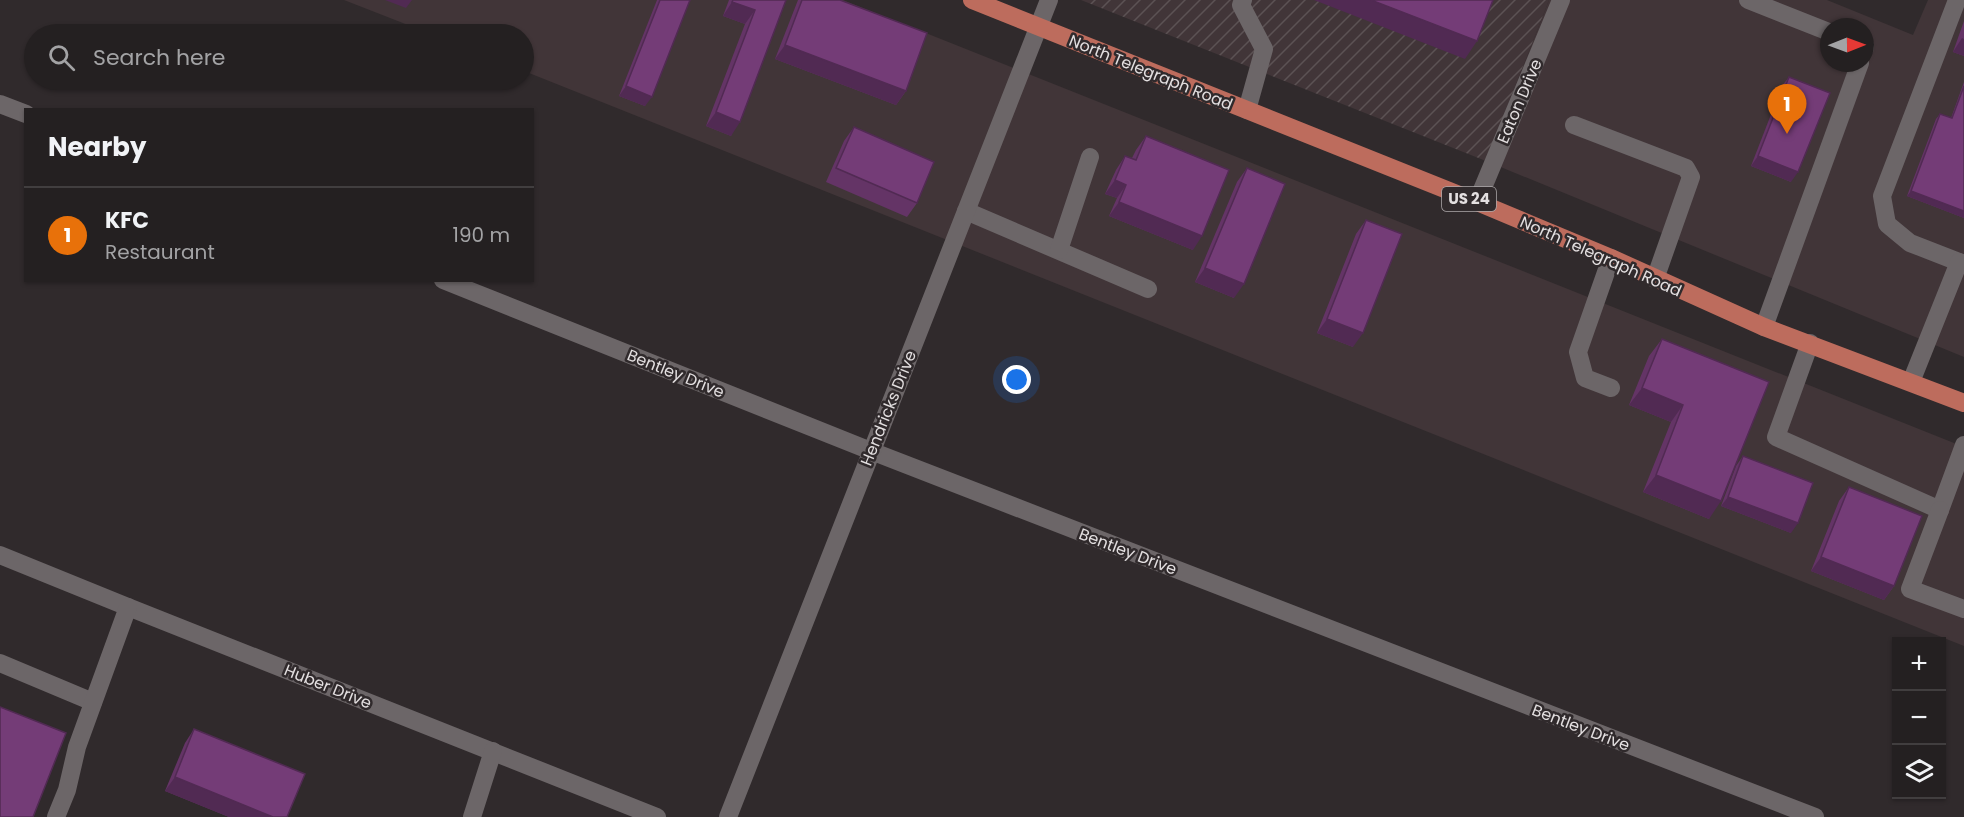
<!DOCTYPE html>
<html lang="en">
<head>
<meta charset="utf-8">
<style>
  body { margin:0; font-family:Poppins,sans-serif; background:#2c282a; color:#f1f3f6 }
  .controls { position:absolute; right:18px; bottom:18px; display:grid; overflow:hidden; border-radius:0px; box-shadow:0 2px 4px #0004 }
  .controls button { width:54px; height:54px; display:grid; place-items:center; padding:0; border:0; border-bottom:2px solid #413e3f; background:#242021; color:#f1f3f6; font:30px sans-serif }
  .compass { position:absolute; left:1820px; top:18px; width:54px; height:54px; border-radius:50%; background:#242021; box-shadow:0 2px 4px #0004; rotate:89deg }
  .you { position:absolute; left:1017px; top:380px; width:21px; height:21px; margin:-15px; border:4px solid #fff; border-radius:50%; background:#1a73e8; box-shadow:0 0 0 9px #1a73e833 }
  .badge { display:grid; place-items:center; width:39px; height:39px; border-radius:50%; background:#54cdc7; color:#fff; font-size:20px; font-weight:700 }
  .pin { position:absolute; translate:-50% -50px; filter:drop-shadow(0 2px 3px #0008) }
  .pin::after { content:''; position:absolute; top:32px; width:21px; height:18px; background:inherit; clip-path:polygon(0 0,100% 0,50% 100%) }
  .list { margin:0; padding:0; list-style:none }
  h2 { display:flex; justify-content:space-between; align-items:center; height:78px; margin:0; padding:0 24px; font-size:26px }
  h2 small { font-size:20px; font-weight:400; color:#a3a3a5 }
  .list li { display:grid; grid-template-columns:39px 1fr auto; gap:18px; align-items:center; box-sizing:border-box; height:96px; padding:0 24px; border-top:2px solid #413e3f }
  .list b { display:block; font-size:22px; white-space:nowrap }
  .list p { margin:0; font-size:20px; white-space:nowrap; color:#a3a3a5 }
  .list em { font-size:20px; font-style:normal; color:#a3a3a5 }
  .icon { flex:none; width:33px; height:33px; fill:none; stroke:currentColor; stroke-width:2; stroke-linecap:round; stroke-linejoin:round }
  .map { position:relative; flex:none; width:1964px; height:817px; overflow:hidden }
  .search { position:absolute; background:#242021; box-shadow:0 2px 4px #0004; left:24px; top:24px; width:510px; height:66px; display:flex; align-items:center; gap:15px; box-sizing:border-box; padding:0 21px; border-radius:33px; color:#a3a3a5; font-size:22px }
  .panel { position:absolute; background:#242021; box-shadow:0 2px 4px #0004; left:24px; top:108px; width:510px; height:174px; border-radius:0px }
  .map>svg:first-child { display:block }
</style>
</head>
<body>
<div class="map">
<svg width="1964" height="817" viewBox="0 0 1964 817">
  <defs>
    <pattern id="industrial-furrows" width="10" height="10" patternUnits="userSpaceOnUse" patternTransform="scale(1.5)"><rect width="10" height="10" fill="#413538"/><path d="M-1 1l2-2M0 10L10 0M9 11l2-2" fill="none" stroke="#5c5254"/></pattern>
  </defs>
  <rect width="100%" height="100%" fill="#302a2c"/>
  <g fill="#413538" fill-rule="evenodd">
    <polygon points="344,0 843,0 1964,447 1964,646 524,71 524,34 431,34"/>
    <path d="M1549 0H1827L1913 35 1928 0H1964V357L1486 161ZM1829 27H1865V63H1829Z"/>
  </g>
  <polygon fill="url(#industrial-furrows)" points="1081,0 1549,0 1486,161"/>
  <g fill="none" stroke-linecap="round" stroke-linejoin="round">
    <g stroke="#6c6668" stroke-width="18">
      <polyline points="1243,0 1241,5 1264,49 1247,110"/>
      <polyline points="1748,0 1829,32"/>
      <polyline points="1957,0 1882,196 1887,224 1910,243 1964,264"/>
      <polyline points="1865,46 1865,48"/>
      <polyline points="0,104 26,114"/>
      <polyline points="1574,125 1686,168 1691,177 1655,279"/>
      <polyline points="1477,202 1561,0"/>
      <polyline points="966,211 1148,289"/>
      <polyline points="1059,250 1090,157"/>
      <polyline points="1611,258 1578,352 1585,378 1611,388"/>
      <polyline points="443,280 871,451 1815,817"/>
      <polyline points="1764,327 1860,63"/>
      <polyline points="1810,343 1776,437 1940,510 1964,445"/>
      <polyline points="1911,382 1959,262"/>
      <polyline points="1940,510 1910,589 1964,609"/>
      <polyline points="0,555 128,607 657,817"/>
      <polyline points="0,663 93,702"/>
      <polyline points="56,817 67,790 77,747 128,607"/>
      <polyline points="472,817 493,751"/>
      <polyline points="728,817 1049,0"/>
    </g>
    <polyline stroke="#bd6c5d" stroke-width="18" points="972,0 1477,202 1611,258 1764,327 1964,403"/>
  </g>
  <g fill="#643466">
    <polygon points="657,0 690,0 645,106 619,96"/>
    <polygon points="729,0 786,0 731,136 706,126 745,24 723,16"/>
    <polygon points="798,0 840,0 906,91 896,105 775,59"/>
    <polygon points="1964,21 1964,56 1953,52"/>
    <polygon points="1789,77 1791,182 1751,166 1782,86"/>
    <polygon points="1964,82 1964,218 1907,196 1936,119 1940,114 1951,118"/>
    <polygon points="854,127 917,203 907,217 826,182 844,141"/>
    <polygon points="1146,136 1193,250 1109,216 1117,198 1105,194 1116,170 1125,156 1132,158 1136,150"/>
    <polygon points="1247,168 1234,298 1195,282 1237,182"/>
    <polygon points="1366,220 1353,347 1317,333 1356,234"/>
    <polygon points="1662,339 1769,382 1709,519 1643,492 1671,422 1629,405 1649,356"/>
    <polygon points="1743,456 1791,533 1721,506 1736,466"/>
    <polygon points="1849,487 1894,586 1884,600 1811,571 1839,501"/>
    <polygon points="194,729 287,817 229,817 165,791 185,743"/>
  </g>
  <g fill="#512a53">
    <polygon points="385,0 412,0 406,8"/>
    <polygon points="1314,0 1371,0 1477,41 1465,59"/>
    <polygon points="732,2 755,10 745,24 723,16"/>
    <polygon points="1962,38 1964,39 1964,56 1953,52"/>
    <polygon points="785,45 906,91 896,105 775,59"/>
    <polygon points="626,86 652,97 645,106 619,96"/>
    <polygon points="716,112 740,122 731,136 706,126"/>
    <polygon points="1758,156 1798,172 1791,182 1751,166"/>
    <polygon points="1115,180 1126,185 1117,198 1105,194"/>
    <polygon points="1911,191 1964,211 1964,218 1907,196"/>
    <polygon points="1119,202 1202,236 1193,250 1109,216"/>
    <polygon points="1205,268 1244,284 1234,298 1195,282"/>
    <polygon points="1327,319 1363,333 1353,347 1317,333"/>
    <polygon points="1642,388 1683,405 1671,422 1629,405"/>
    <polygon points="1656,475 1721,501 1709,519 1643,492"/>
    <polygon points="1728,497 1798,523 1791,533 1721,506"/>
    <polygon points="1821,557 1894,586 1884,600 1811,571"/>
    <polygon points="175,777 273,817 229,817 165,791"/>
  </g>
  <g fill="#743c77" stroke="#512a53" stroke-width="1.5">
    <polygon points="660,0 690,0 652,97 626,86"/>
    <polygon points="733,0 786,0 740,122 716,112 755,10 732,2"/>
    <polygon points="802,0 840,0 927,33 906,91 785,45"/>
    <polygon points="1371,0 1493,0 1477,41"/>
    <polygon points="1789,77 1830,93 1798,172 1758,156"/>
    <polygon points="1964,86 1964,211 1911,191 1940,114 1952,118"/>
    <polygon points="854,127 934,162 917,203 836,168"/>
    <polygon points="1146,136 1229,170 1202,236 1119,202 1126,185 1115,180 1125,156 1136,160"/>
    <polygon points="1247,168 1285,184 1244,284 1205,268"/>
    <polygon points="1366,220 1402,234 1363,333 1327,319"/>
    <polygon points="1662,339 1769,382 1721,501 1656,475 1683,405 1642,388"/>
    <polygon points="1743,456 1813,483 1798,523 1728,497"/>
    <polygon points="1849,487 1922,516 1894,586 1821,557"/>
    <polygon points="0,707 66,733 33,817 0,817"/>
    <polygon points="194,729 305,774 287,817 273,817 175,777"/>
  </g>
  <g text-anchor="middle" stroke-width="5" stroke-linejoin="round" paint-order="stroke">
    <rect fill="#302a2c" stroke="#ada9aa" stroke-width="1.5" x="1442" y="187" width="54" height="24" rx="4.5"/>
    <g font-size="15" font-weight="bold" fill="#e3dfe0">
      <text x="1469" y="204">US 24</text>
    </g>
    <g font-size="16" fill="#e3dfe0" stroke="#302a2c">
      <text transform="translate(1151 72) rotate(22)" y="6">North Telegraph Road</text>
      <text transform="translate(1519 101) rotate(-67)" y="6">Eaton Drive</text>
      <text transform="translate(1601 256) rotate(24)" y="6">North Telegraph Road</text>
      <text transform="translate(676 373) rotate(22)" y="6">Bentley Drive</text>
      <text transform="translate(888 408) rotate(-68)" y="6">Hendricks Drive</text>
      <text transform="translate(1128 551) rotate(21)" y="6">Bentley Drive</text>
      <text transform="translate(328 686) rotate(22)" y="6">Huber Drive</text>
      <text transform="translate(1581 727) rotate(21)" y="6">Bentley Drive</text>
    </g>
  </g>
</svg>
<div class="controls">
<button>+</button>
<button>−</button>
<button><svg class="icon" aria-label="layers" viewBox="0 0 24 24"><path d="M12 4l9 5-9 5-9-5zM3 14l9 5 9-5"/></svg></button>
</div>
<svg class="compass" viewBox="-18 -18 36 36"><path d="M0-13l5 13h-10z" fill="#e53935"/><path d="M0 13l5-13h-10z" fill="#a3a3a5"/></svg>
<div class="you"></div>
<div class="pin badge" style="left:1787px;top:134px;background:#e8710a">1</div>
<div class="search"><svg class="icon" aria-label="search" viewBox="0 0 24 24"><circle cx="10" cy="10" r="6"/><path d="M15 15l6 6"/></svg>Search here</div>
<section class="panel">
<h2>Nearby<small></small></h2>
<ul class="list">
<li><span class="badge" style="background:#e8710a">1</span><div><b>KFC</b><p>Restaurant</p></div><em>190 m</em></li>
</ul>
</section>
</div>
</body>
</html>
